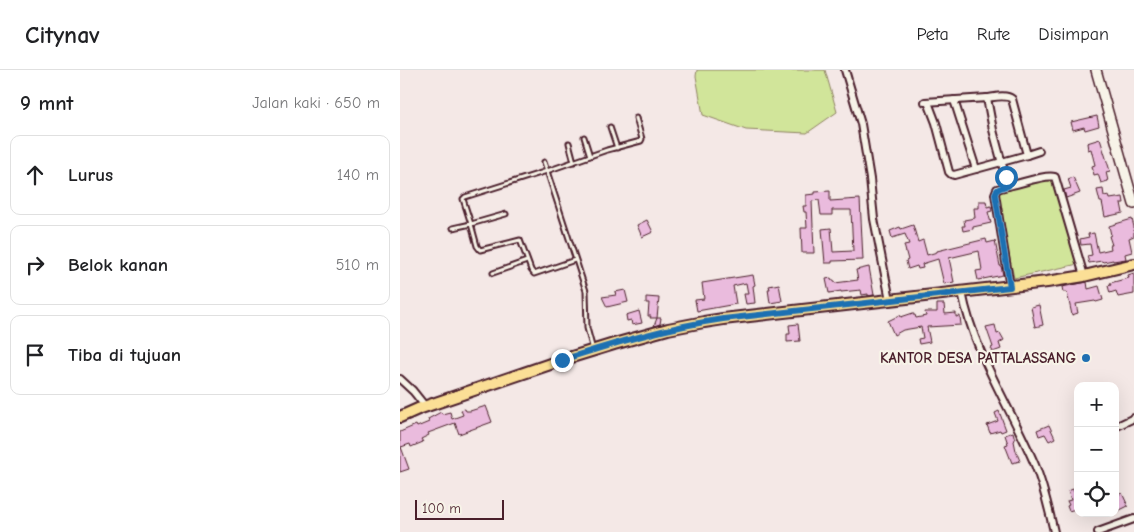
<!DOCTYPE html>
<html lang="id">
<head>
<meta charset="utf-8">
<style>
  body { margin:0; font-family:"Comic Neue",sans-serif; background:#f6f6f6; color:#202124 }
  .controls { position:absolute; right:15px; bottom:15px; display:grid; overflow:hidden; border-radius:10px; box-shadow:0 5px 20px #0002 }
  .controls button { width:45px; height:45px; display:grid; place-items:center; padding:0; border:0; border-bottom:1px solid #e0e0e0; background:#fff; color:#202124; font:25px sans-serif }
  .scale { position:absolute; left:15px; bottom:12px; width:89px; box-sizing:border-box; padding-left:5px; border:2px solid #4a1f2b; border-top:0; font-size:14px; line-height:18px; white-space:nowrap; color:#4a1f2b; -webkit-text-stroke:4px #f7f3e8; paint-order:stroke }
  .stop { position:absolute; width:15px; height:15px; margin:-11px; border:4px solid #1f6fb2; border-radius:50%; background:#fff }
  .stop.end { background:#1f6fb2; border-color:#fff; box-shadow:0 1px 5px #0008 }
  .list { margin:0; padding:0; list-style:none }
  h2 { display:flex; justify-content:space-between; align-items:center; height:65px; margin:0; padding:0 20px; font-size:21px }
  h2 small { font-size:16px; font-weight:400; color:#757577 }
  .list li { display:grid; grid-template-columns:32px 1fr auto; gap:15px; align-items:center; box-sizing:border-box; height:80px; margin:0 10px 10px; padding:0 10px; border:1px solid #e0e0e0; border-radius:10px }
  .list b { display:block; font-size:19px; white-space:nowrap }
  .list em { font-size:16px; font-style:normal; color:#757577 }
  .icon { flex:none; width:28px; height:28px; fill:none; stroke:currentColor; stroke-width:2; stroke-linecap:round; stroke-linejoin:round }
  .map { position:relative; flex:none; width:734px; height:462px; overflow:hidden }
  header { display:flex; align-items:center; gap:30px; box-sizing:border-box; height:70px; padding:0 25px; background:#fff; border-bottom:1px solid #e0e0e0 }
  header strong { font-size:24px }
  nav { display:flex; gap:28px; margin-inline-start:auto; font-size:18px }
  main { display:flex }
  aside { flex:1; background:#fff }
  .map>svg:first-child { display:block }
</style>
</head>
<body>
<header>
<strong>Citynav</strong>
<nav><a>Peta</a><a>Rute</a><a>Disimpan</a></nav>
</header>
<main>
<aside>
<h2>9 mnt<small>Jalan kaki · 650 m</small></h2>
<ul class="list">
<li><svg class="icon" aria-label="ahead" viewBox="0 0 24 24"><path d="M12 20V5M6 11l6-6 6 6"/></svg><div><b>Lurus</b></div><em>140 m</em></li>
<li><svg class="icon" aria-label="right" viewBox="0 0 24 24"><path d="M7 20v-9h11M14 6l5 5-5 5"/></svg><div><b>Belok kanan</b></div><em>510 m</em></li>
<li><svg class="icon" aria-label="arrive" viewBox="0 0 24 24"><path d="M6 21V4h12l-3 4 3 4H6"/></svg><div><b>Tiba di tujuan</b></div></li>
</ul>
</aside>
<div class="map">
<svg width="734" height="462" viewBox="0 0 734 462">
  <rect width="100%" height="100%" fill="#f4e8e6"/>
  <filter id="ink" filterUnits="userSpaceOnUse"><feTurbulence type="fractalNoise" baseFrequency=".02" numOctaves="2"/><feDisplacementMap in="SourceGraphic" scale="10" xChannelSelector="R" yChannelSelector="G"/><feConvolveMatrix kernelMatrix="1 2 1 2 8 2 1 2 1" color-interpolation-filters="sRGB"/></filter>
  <g filter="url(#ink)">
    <g fill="#d1e59a" stroke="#8e8262">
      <polygon points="297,0 425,0 437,42 407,63 346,60 303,45 296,6"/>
      <polygon points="652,109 678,194 614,208 596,123"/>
    </g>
    <g fill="#eabbdd" stroke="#4a1f2b">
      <polygon points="697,46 699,56 685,60 684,57 673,60 671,52"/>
      <polygon points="700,69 710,101 706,102 708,111 701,113 698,104 694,105 692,96 695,95 691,79 688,80 687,73"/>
      <polygon points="673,107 680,123 666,128 664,120 671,118 668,109"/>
      <polygon points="703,119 704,126 709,125 710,129 723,127 724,133 721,133 723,143 705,147 702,132 700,132 697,120"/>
      <polygon points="430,121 430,131 460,129 463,190 432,191 432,193 425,193 422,159 431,158 433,182 453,181 451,140 432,140 432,145 421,145 419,130 412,131 414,183 402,183 401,158 407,158 406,142 404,142 403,136 406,136 406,125 415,124 415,122"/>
      <polygon points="579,131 586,131 587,137 591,136 592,141 588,142 591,153 573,157 573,159 563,161 562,156 565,156 564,150 575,148 574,138 579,138"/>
      <polygon points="732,149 734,157 734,166 729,168 732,182 725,184 726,189 713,191 713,190 703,192 702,191 689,193 687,186 692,185 690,174 681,175 680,169 689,167 688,164 694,163 698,182 711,179 710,175 712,175 709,166 711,165 709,156"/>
      <polygon points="247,150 253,162 242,167 237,155"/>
      <polygon points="513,155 518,172 523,170 527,185 537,182 537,181 586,169 587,173 595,171 600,196 601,196 603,205 578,210 576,201 582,200 579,181 549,188 554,212 544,214 538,189 522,194 523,198 518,199 517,196 508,199 506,191 508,190 504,175 509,174 505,164 492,168 490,161 500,157 501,159"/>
      <polygon points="469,197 474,225 468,226 468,224 462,225 461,220 441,222 441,221 429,223 426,209 431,208 432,210 434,210 435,213 458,210 456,200"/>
      <polygon points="734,203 734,224 718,227 716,221 710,223 708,216 711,215 710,213 729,208 728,205"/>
      <polygon points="353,205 355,215 353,216 355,233 346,234 344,224 348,224 346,213 333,216 336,234 297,241 295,230 304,229 302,213"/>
      <polygon points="687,212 688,219 699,216 703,230 696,232 695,231 676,234 678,243 672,245 667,222 663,222 662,217"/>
      <polygon points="379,214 382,231 370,233 368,219 370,219 369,216"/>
      <polygon points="225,220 228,232 207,237 202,227 216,225 215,222"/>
      <polygon points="246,227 259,228 257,248 261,248 260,254 254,256 257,248 250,248 251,246 248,246 249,233 246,233"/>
      <polygon points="537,234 544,234 545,244 556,243 556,247 560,246 561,255 527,257 530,272 519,274 518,269 523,268 521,257 503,260 494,265 488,251 500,245 501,247 513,243 513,245 515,245 516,248 526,246 525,242 537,242"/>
      <polygon points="639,235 643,255 635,257 631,237"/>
      <polygon points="239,241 242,253 232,255 231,250 227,251 226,245"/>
      <polygon points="398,254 400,271 387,272 387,264 390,264 389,255"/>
      <polygon points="595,255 597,264 600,263 604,270 599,273 601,279 593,282 591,278 593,277 586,257"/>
      <polygon points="86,336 92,352 59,364 55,353 28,363 29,365 21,369 23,372 11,377 10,374 1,377 9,399 0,402 0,362 16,355 17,357 29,352 28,349 41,342 42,344 50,342 52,349 63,345 61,340 65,339 66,341 70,341"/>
      <polygon points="599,341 606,360 601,362 600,360 590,363 587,355 598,351 595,343"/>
      <polygon points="649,355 655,368 649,371 645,364 639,366 637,360"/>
      <polygon points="613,362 615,370 614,371 616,381 620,391 612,393 605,375 608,374 605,365"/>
      <polygon points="673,419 674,422 676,421 678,425 678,438 669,441 667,436 669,435 667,431 671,430 668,421"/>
      <polygon points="722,423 728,436 718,441 715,436 715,426"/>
    </g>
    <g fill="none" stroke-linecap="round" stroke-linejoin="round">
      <defs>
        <g id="lane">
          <polyline points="210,57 217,78"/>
          <polyline points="184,67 190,86"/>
          <polyline points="169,73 174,92"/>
          <polyline points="144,92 147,101 207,80 241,71 242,69 236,48"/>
          <polyline points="106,144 71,154 63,129 65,127 147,101 186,221 187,258 193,280"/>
          <polyline points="53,158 71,154 77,176 80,180 120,170 131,200 134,204 175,190"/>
          <polyline points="93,203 127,191"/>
        </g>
        <g id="street">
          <polyline points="445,0 461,54 470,109 474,149 490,230"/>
          <polyline points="554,30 576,99"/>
          <path d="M525 32 587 28 593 60 608 116C620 114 645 104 655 107L684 206"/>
          <path d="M528 32 536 53 549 102 551 104 554 105 627 85 612 29C606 24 595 27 587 28"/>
          <polyline points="627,85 639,81"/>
          <polyline points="608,116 597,119 595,124 610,217"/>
          <path d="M562 222C574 284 611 338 635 395 644 417 649 440 654 462"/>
          <polyline points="0,309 13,321 25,336"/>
          <polyline points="715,357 734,348"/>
          <polyline points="698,462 734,449"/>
        </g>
        <polyline id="secondary" points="696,0 734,134"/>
        <polyline id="primary" points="0,347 18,339 162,290 214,274 268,259 304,252 323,249 647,212 684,206 734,194"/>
      </defs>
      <use href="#lane" stroke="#4a1f2b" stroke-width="7"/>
      <use href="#street" stroke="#4a1f2b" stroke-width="10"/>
      <use href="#secondary" stroke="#4a1f2b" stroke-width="12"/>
      <use href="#primary" stroke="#4a1f2b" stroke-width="14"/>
      <use href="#lane" stroke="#f7f3e8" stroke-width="3"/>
      <use href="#street" stroke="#f7f3e8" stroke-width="6"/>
      <use href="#secondary" stroke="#f7f3e8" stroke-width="9"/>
      <use href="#primary" stroke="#fbdf96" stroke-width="10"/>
    </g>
  </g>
  <g fill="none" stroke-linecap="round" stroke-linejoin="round" filter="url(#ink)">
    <path stroke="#1f6fb2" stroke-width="6" d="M162 290C215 273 268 257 323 249L610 217 595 124C596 118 603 117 608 116L606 107"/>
  </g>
  <circle fill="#1f6fb2" stroke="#f7f3e8" stroke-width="2" cx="686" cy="288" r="5"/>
  <g text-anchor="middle" stroke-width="4.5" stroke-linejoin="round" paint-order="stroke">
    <g font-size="15" font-weight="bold" fill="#4a1f2b" stroke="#f7f3e8" text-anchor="end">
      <text x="676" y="293">KANTOR DESA PATTALASSANG</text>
    </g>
  </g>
</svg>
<div class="controls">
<button>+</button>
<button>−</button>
<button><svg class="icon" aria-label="locate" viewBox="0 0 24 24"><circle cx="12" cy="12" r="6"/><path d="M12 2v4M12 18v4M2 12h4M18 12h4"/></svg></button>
</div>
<div class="scale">100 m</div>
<div class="stop" style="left:606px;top:107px"></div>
<div class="stop end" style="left:162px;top:290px"></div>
</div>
</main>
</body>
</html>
